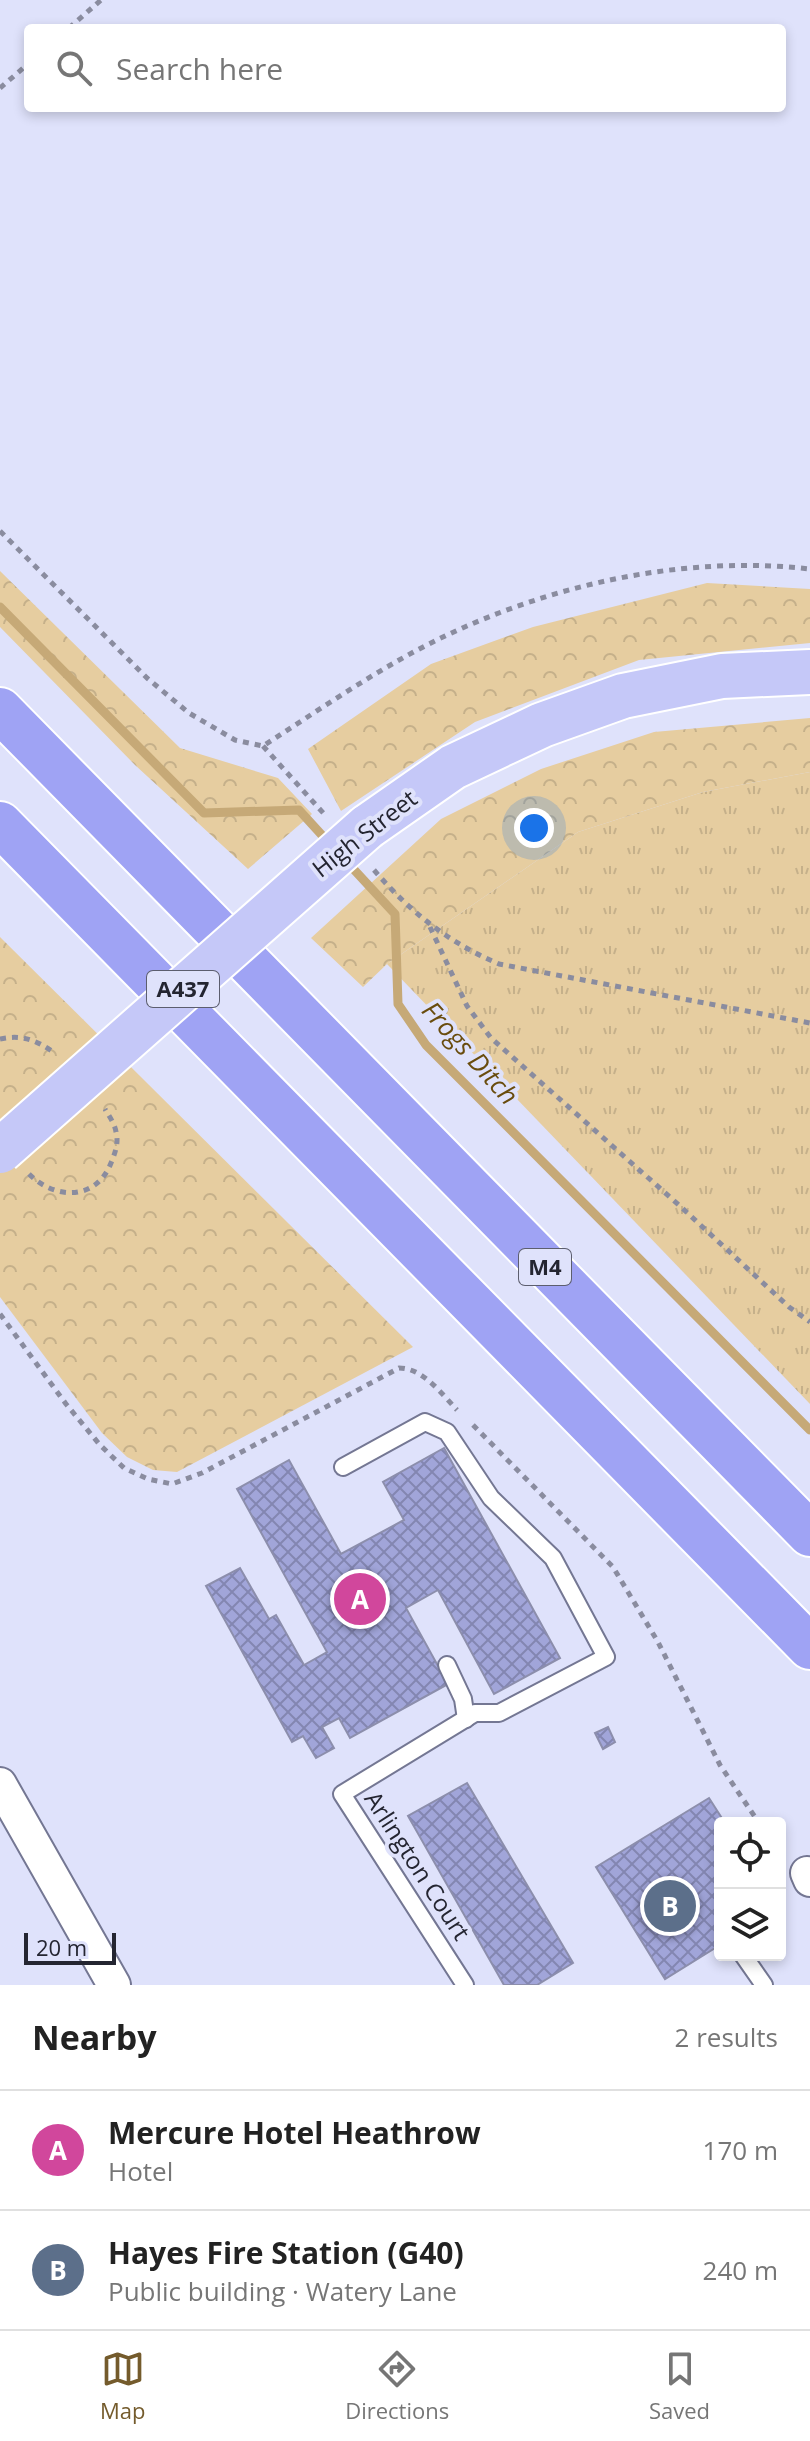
<!DOCTYPE html>
<html lang="en">
<head>
<meta charset="utf-8">
<style>
  body { margin:0; font-family:"Open Sans",sans-serif; background:#f6f6f6; color:#222 }
  .controls { position:absolute; right:24px; bottom:24px; display:grid; overflow:hidden; border-radius:8px; box-shadow:0 4px 12px #0003 }
  .controls button { width:72px; height:72px; display:grid; place-items:center; padding:0; border:0; border-bottom:2px solid #e0e0e0; background:#fff; color:#222; font:40px sans-serif }
  .scale { position:absolute; left:24px; bottom:20px; width:92px; box-sizing:border-box; padding-left:8px; border:4px solid #242531; border-top:0; font-size:22px; line-height:28px; white-space:nowrap; color:#242531; -webkit-text-stroke:6px #dfe2fb; paint-order:stroke }
  .you { position:absolute; left:534px; top:828px; width:28px; height:28px; margin:-20px; border:6px solid #fff; border-radius:50%; background:#1a73e8; box-shadow:0 0 0 12px #1a73e833 }
  .badge { display:grid; place-items:center; width:52px; height:52px; border-radius:50%; background:#745b2c; color:#fff; font-size:26px; font-weight:700 }
  .pin { position:absolute; translate:-50% -50%; border:4px solid #fff; box-shadow:0 2px 8px #0006 }
  .list { margin:0; padding:0; list-style:none }
  h2 { display:flex; justify-content:space-between; align-items:center; height:104px; margin:0; padding:0 32px; font-size:34px }
  h2 small { font-size:26px; font-weight:400; color:#767676 }
  .list li { display:grid; grid-template-columns:52px 1fr auto; gap:24px; align-items:center; box-sizing:border-box; height:120px; padding:0 32px; border-top:2px solid #e0e0e0 }
  .list b { display:block; font-size:30px; white-space:nowrap }
  .list p { margin:0; font-size:26px; white-space:nowrap; color:#767676 }
  .list em { font-size:26px; font-style:normal; color:#767676 }
  .icon { flex:none; width:44px; height:44px; fill:none; stroke:currentColor; stroke-width:2; stroke-linecap:round; stroke-linejoin:round }
  .map { position:relative; flex:none; width:810px; height:1985px; overflow:hidden }
  .search { position:absolute; background:#fff; box-shadow:0 4px 12px #0003; left:24px; right:24px; top:24px; height:88px; display:flex; align-items:center; gap:20px; box-sizing:border-box; padding:0 28px; border-radius:8px; color:#767676; font-size:30px }
  .sheet { height:344px; background:#fff }
  nav { display:flex; justify-content:space-around; align-items:center; box-sizing:border-box; height:112px; border-top:2px solid #e0e0e0; background:#fff; font-size:22px; color:#767676 }
  nav a { display:grid; justify-items:center; gap:4px }
  nav .on { color:#745b2c }
  .map>svg:first-child { display:block }
</style>
</head>
<body>
<div class="map">
<svg width="810" height="1985" viewBox="0 0 810 1985">
  <defs>
    <pattern id="grass-tufts" width="24" height="20" patternUnits="userSpaceOnUse" patternTransform="scale(2)"><rect width="24" height="20" fill="#e6cda0"/><path d="M3 7l-1-3M5 7V3M7 7l1-3M15 17l-1-3M17 17v-4M19 17l1-3" fill="none" stroke="#c5b08a"/></pattern>
    <pattern id="forest-crowns" width="20" height="18" patternUnits="userSpaceOnUse" patternTransform="scale(2)"><rect width="20" height="18" fill="#e6cda0"/><path d="M2 6a3 3 0 1 1 6 0M12 15a3 3 0 1 1 6 0" fill="none" stroke="#c5b08a"/></pattern>
    <pattern id="building-cross-hatch" width="8" height="8" patternUnits="userSpaceOnUse" patternTransform="scale(2)"><rect width="8" height="8" fill="#a1a5d9"/><path d="M0 0l8 8M0 8l8-8" fill="none" stroke="#8386b1"/></pattern>
  </defs>
  <rect width="100%" height="100%" fill="#dfe2fb"/>
  <polygon fill="url(#grass-tufts)" points="810,772 810,1404 387,964 578,832 703,792"/>
  <g fill="url(#forest-crowns)">
    <polygon points="0,571 180,748 278,778 312,814 248,869 135,765 0,627"/>
    <polygon points="707,583 810,589 810,643 639,660 475,722 341,811 308,749 431,664 533,627"/>
    <polygon points="810,718 810,772 703,792 578,832 387,964 363,987 311,938 441,819 541,769 654,732"/>
    <polygon points="0,937 413,1347 177,1472 153,1470 127,1457 102,1433 0,1297"/>
  </g>
  <g fill="none" stroke-linecap="round" stroke-linejoin="round">
    <g stroke="#c6a977" stroke-width="9">
      <polyline points="0,607 204,813 299,810 330,844"/>
      <polyline points="346,861 395,914 398,1004 426,1045 810,1430"/>
    </g>
  </g>
  <g fill="url(#building-cross-hatch)" stroke="#8c8eac" stroke-width="2">
    <polygon points="444,1448 560,1658 494,1694 438,1590 406,1608 448,1684 350,1738 339,1718 322,1727 334,1748 316,1758 303,1736 292,1742 206,1586 240,1568 269,1619 276,1615 304,1665 327,1652 237,1489 289,1460 341,1554 404,1520 383,1482"/>
    <polygon points="608,1727 615,1742 603,1749 595,1733"/>
    <polygon points="467,1783 573,1963 537,1985 504,1985 408,1816"/>
    <polygon points="709,1798 725,1823 720,1823 720,1945 665,1979 596,1867"/>
  </g>
  <g fill="none" stroke-linecap="round" stroke-linejoin="round">
    <defs>
      <g id="lane">
        <polyline points="343,1467 425,1422 447,1432 491,1498 553,1558 606,1657 499,1713 475,1713 342,1794 465,1985"/>
        <polyline points="447,1665 463,1699 466,1719"/>
        <polyline points="743,1955 764,1985"/>
      </g>
      <g id="street">
        <polyline points="0,1784 114,1985"/>
        <polyline points="807,1873 810,1880"/>
      </g>
      <polyline id="primary" points="367,827 453,767 542,725 623,696 722,676 810,672"/>
      <g id="highway">
        <polyline points="0,710 810,1534"/>
        <polyline points="0,824 810,1647"/>
      </g>
    </defs>
    <use href="#lane" stroke="#747793" stroke-width="20"/>
    <use href="#street" stroke="#747793" stroke-width="36"/>
    <use href="#primary" stroke="#fff" stroke-width="48"/>
    <use href="#highway" stroke="#fff" stroke-width="48"/>
    <g stroke="#8a8c9f" stroke-width="5" stroke-dasharray="6 6" stroke-linecap="butt">
      <polyline points="69,28 101,0"/>
      <polyline points="0,88 28,64"/>
      <path d="M0 531 147 678 189 713 235 740 263 746C322 708 382 666 445 636 557 583 686 555 810 569"/>
      <polyline points="263,746 325,815"/>
      <path d="M374 870C409 911 449 943 499 964L810 1023"/>
      <polyline points="430,927 467,1006 491,1038 681,1207 789,1307 810,1322"/>
      <path d="M0 1039C23 1034 37 1041 55 1053"/>
      <path d="M29 1174C55 1200 96 1201 111 1163 115 1153 119 1143 116 1132 115 1124 109 1116 105 1109"/>
      <path d="M0 1314 66 1404 100 1445 124 1468 148 1479 172 1484 202 1473 399 1368C423 1368 442 1394 457 1410"/>
      <polyline points="473,1425 613,1567 658,1642 720,1765 759,1823"/>
    </g>
    <use href="#lane" stroke="#fff" stroke-width="16"/>
    <use href="#street" stroke="#fff" stroke-width="32"/>
    <use href="#primary" stroke="#c5c8f8" stroke-width="44"/>
    <use href="#highway" stroke="#9fa3f4" stroke-width="44"/>
    <defs>
      <polyline id="primary-bridge" points="0,1151 367,827"/>
    </defs>
    <use href="#primary-bridge" stroke="#fff" stroke-width="48" stroke-linecap="butt"/>
    <use href="#primary-bridge" stroke="#c5c8f8" stroke-width="44"/>
  </g>
  <g text-anchor="middle" stroke-width="8" stroke-linejoin="round" paint-order="stroke">
    <g fill="#dfe2fb" stroke="#5c5e6e" stroke-width="2">
      <rect x="147" y="971" width="72" height="36" rx="6"/>
      <rect x="519" y="1249" width="52" height="36" rx="6"/>
    </g>
    <g font-size="22" font-weight="bold" fill="#242531">
      <text x="183" y="997">A437</text>
      <text x="545" y="1275">M4</text>
    </g>
    <g font-size="24" fill="#242531" stroke="#dfe2fb">
      <text transform="translate(365 834) rotate(-38)" y="8">High Street</text>
      <text transform="translate(417 1866) rotate(57)" y="8">Arlington Court</text>
    </g>
    <g font-size="26" font-style="italic" fill="#694c0d" stroke="#dfe2fb">
      <text transform="translate(470 1053) rotate(48)" y="9">Frogs Ditch</text>
    </g>
  </g>
</svg>
<div class="controls">
<button><svg class="icon" aria-label="locate" viewBox="0 0 24 24"><circle cx="12" cy="12" r="6"/><path d="M12 2v4M12 18v4M2 12h4M18 12h4"/></svg></button>
<button><svg class="icon" aria-label="layers" viewBox="0 0 24 24"><path d="M12 4l9 5-9 5-9-5zM3 14l9 5 9-5"/></svg></button>
</div>
<div class="scale">20 m</div>
<div class="you"></div>
<div class="pin badge" style="left:360px;top:1599px;background:#d1479c">A</div>
<div class="pin badge" style="left:670px;top:1906px;background:#5c6f8a">B</div>
<div class="search"><svg class="icon" aria-label="search" viewBox="0 0 24 24"><circle cx="10" cy="10" r="6"/><path d="M15 15l6 6"/></svg>Search here</div>
</div>
<section class="sheet">
<h2>Nearby<small>2 results</small></h2>
<ul class="list">
<li><span class="badge" style="background:#d1479c">A</span><div><b>Mercure Hotel Heathrow</b><p>Hotel</p></div><em>170 m</em></li>
<li><span class="badge" style="background:#5c6f8a">B</span><div><b>Hayes Fire Station (G40)</b><p>Public building · Watery Lane</p></div><em>240 m</em></li>
</ul>
</section>
<nav>
<a class="on"><svg class="icon" aria-label="map" viewBox="0 0 24 24"><path d="M3 6l6-2 6 2 6-2v14l-6 2-6-2-6 2zM9 4v14M15 6v14"/></svg>Map</a>
<a><svg class="icon" aria-label="directions" viewBox="0 0 24 24"><path d="M12 3l9 9-9 9-9-9zM9 14v-3h6M13 9l2 2-2 2"/></svg>Directions</a>
<a><svg class="icon" aria-label="saved" viewBox="0 0 24 24"><path d="M7 4h10v16l-5-4-5 4z"/></svg>Saved</a>
</nav>
</body>
</html>
